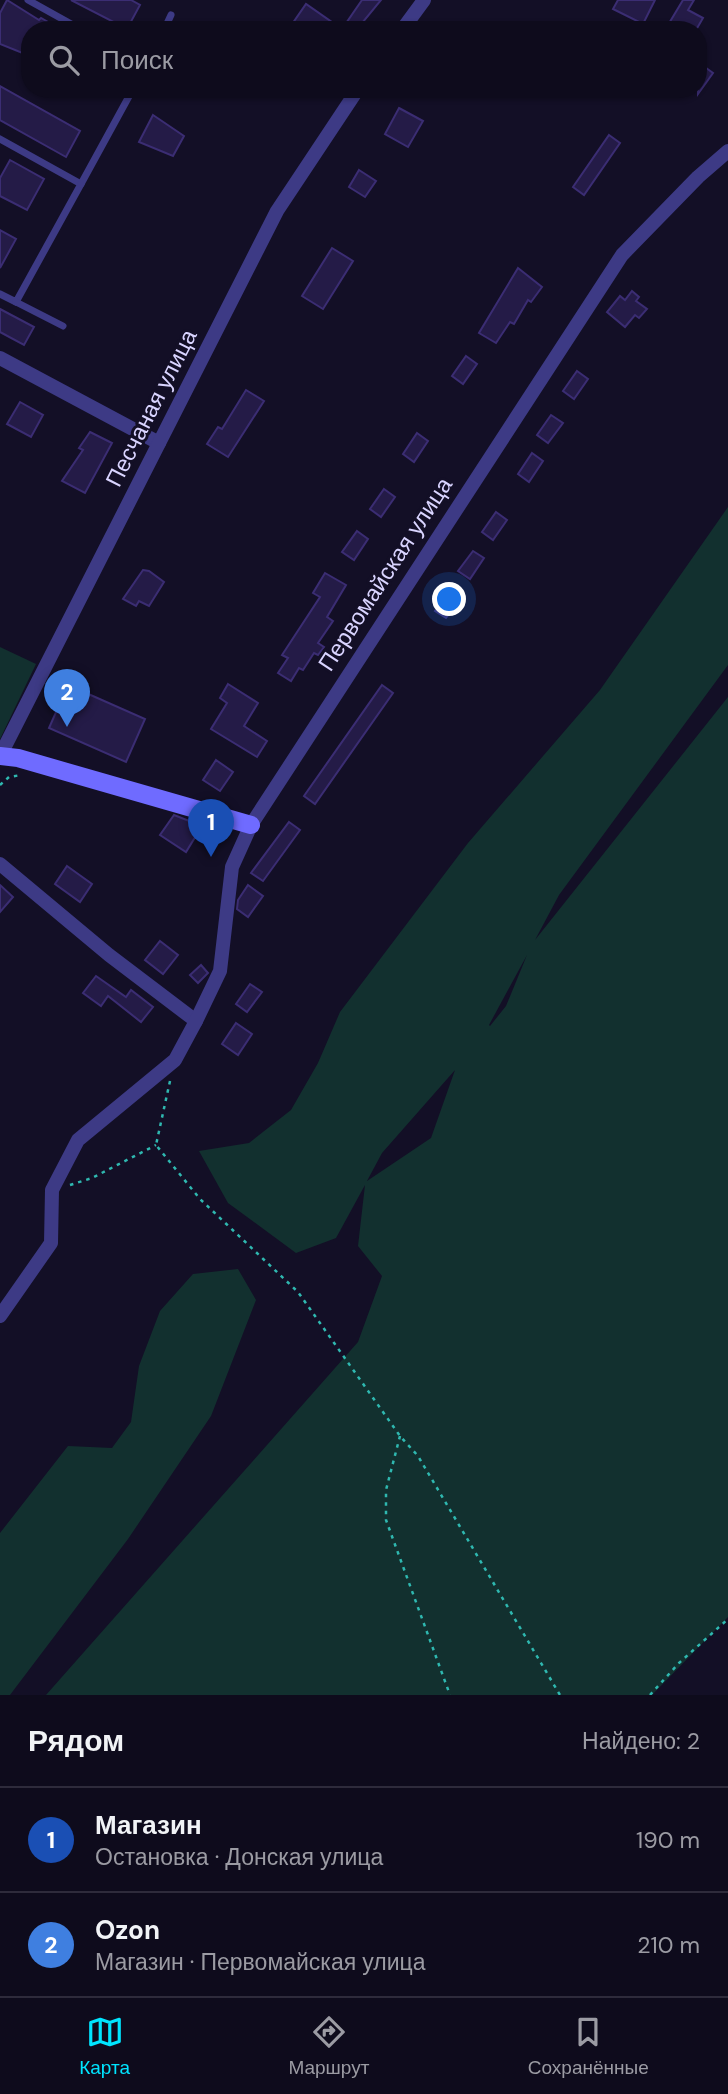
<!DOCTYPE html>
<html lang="ru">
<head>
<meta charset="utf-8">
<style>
  body { margin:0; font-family:"DM Sans",sans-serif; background:#1c1929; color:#f1f3f6 }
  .you { position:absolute; left:450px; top:600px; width:24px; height:24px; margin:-18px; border:5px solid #fff; border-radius:50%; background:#1a73e8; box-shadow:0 0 0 10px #1a73e833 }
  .badge { display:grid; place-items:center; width:46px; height:46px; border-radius:50%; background:#00e5ff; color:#fff; font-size:23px; font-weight:700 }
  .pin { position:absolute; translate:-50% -58px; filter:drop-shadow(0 2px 4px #0008) }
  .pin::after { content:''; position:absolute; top:37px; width:24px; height:21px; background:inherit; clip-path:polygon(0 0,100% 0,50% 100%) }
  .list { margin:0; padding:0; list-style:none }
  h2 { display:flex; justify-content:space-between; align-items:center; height:91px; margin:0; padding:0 28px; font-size:30px }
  h2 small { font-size:23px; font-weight:400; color:#9b9ba3 }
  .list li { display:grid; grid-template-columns:46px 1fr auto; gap:21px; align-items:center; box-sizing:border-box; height:105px; padding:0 28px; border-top:2px solid #2e2b3b }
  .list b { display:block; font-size:26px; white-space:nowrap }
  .list p { margin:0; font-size:23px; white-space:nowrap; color:#9b9ba3 }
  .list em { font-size:23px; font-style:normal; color:#9b9ba3 }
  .icon { flex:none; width:38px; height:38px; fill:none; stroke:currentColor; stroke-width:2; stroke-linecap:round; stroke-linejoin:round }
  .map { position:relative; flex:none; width:728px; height:1695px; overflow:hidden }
  .search { position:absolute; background:#0e0b1c; box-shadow:0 2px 5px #0004; left:21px; right:21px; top:21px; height:77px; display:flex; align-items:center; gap:18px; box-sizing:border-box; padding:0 24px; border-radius:28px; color:#9b9ba3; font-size:26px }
  .sheet { height:301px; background:#0e0b1c }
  nav { display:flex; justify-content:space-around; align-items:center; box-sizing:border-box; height:98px; border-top:2px solid #2e2b3b; background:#0e0b1c; font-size:19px; color:#9b9ba3 }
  nav a { display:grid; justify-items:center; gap:4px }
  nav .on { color:#00e5ff }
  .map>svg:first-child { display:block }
</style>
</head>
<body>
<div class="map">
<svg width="728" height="1695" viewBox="0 0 728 1695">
  <rect width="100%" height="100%" fill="#130f26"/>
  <g fill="#12302f" fill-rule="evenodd">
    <path d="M728 507V665L559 895 535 940 728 697V1617L652 1695H46L358 1342 382 1276 358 1246 365 1185 336 1238 296 1253 228 1203 199 1151 249 1143 291 1110 318 1063 340 1012 468 843 600 690ZM527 955 506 1006 490 1026 489 1025ZM455 1070 431 1138 367 1181 382 1153Z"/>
    <polygon points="0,647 36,664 0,739"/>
    <polygon points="238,1269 256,1300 211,1416 128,1539 16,1687 10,1695 0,1695 0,1533 68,1446 112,1448 131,1422 139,1366 160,1311 193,1274"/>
  </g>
  <g fill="#241b47" stroke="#3b2d73" stroke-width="2">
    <polygon points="7,0 39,20 41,18 62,30 30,30 30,56 0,44 0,13"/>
    <polygon points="71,0 131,0 140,5 127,29"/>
    <polygon points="362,0 381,0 362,23 372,30 288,30 306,4 342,29"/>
    <polygon points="618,0 655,0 643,24 613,9"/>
    <polygon points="683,0 694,0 688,10 703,18 696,30 675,30 668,25"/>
    <polygon points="702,65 713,73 698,94 698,70"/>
    <polygon points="0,86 80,131 66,157 0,120"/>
    <polygon points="399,108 423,121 408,147 385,134"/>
    <polygon points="153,115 184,136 173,156 139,142"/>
    <polygon points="609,135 620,143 584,195 573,187"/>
    <polygon points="10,160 44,179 27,210 0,196 0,178"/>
    <polygon points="359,170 376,181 365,197 349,187"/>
    <polygon points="0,230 16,239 0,268"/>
    <polygon points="332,248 353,261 323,309 302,296"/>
    <polygon points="518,268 542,287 531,302 528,300 514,324 510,322 496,343 479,333"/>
    <polygon points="632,291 639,297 636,301 647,309 639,318 635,315 625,327 607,312 620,296 625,300"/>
    <polygon points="0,309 34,327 24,345 0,332"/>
    <polygon points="466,356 477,364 463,384 452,376"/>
    <polygon points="577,371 588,379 574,399 563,391"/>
    <polygon points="246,390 264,401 228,457 207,444 218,427 222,429"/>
    <polygon points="20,402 43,415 31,437 7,424"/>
    <polygon points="551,415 563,423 548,443 537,435"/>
    <polygon points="90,432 112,443 85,493 62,481 83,450 79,448"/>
    <polygon points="417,433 428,441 414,462 403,454"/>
    <polygon points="532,453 543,461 529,482 518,474"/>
    <polygon points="384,489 395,497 381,517 370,509"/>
    <polygon points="496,512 507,520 493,540 482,532"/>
    <polygon points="357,531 368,539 354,560 342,552"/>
    <polygon points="473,551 484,558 470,579 458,571"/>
    <polygon points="143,570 149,571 164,582 149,606 139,601 136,606 123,599"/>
    <polygon points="325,573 346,585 327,617 333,621 318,643 324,647 318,655 314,653 303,670 299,668 291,681 278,673 288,658 282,655 320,597 313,593"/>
    <polygon points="450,590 461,598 446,618 435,611"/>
    <polygon points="228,684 258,703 244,726 267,741 257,757 211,729 227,703 220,698"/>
    <polygon points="68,685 145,719 126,762 49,728"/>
    <polygon points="382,685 393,693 315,804 304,796"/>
    <polygon points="216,760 233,772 220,791 203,780"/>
    <polygon points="174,815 202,826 186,852 160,835"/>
    <polygon points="289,822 300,830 263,881 251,873"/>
    <polygon points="67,866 92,884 80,902 55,884"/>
    <polygon points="0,885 13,897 0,912"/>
    <polygon points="248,885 263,896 248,917 237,909 238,900"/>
    <polygon points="160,941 178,955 163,974 145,960"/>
    <polygon points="201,965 208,973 198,983 190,975"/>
    <polygon points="96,976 126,997 131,990 153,1007 141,1022 108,996 101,1006 83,993"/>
    <polygon points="250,984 262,992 247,1012 236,1004"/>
    <polygon points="236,1023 252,1034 238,1055 222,1044"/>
  </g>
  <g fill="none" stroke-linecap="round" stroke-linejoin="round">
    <g stroke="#2fb8b0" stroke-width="2.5" stroke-dasharray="3.5 5" stroke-linecap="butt">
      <polyline points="0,785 9,777 21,775"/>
      <polyline points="170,1081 156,1145 200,1199 298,1292 400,1436 418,1456 560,1695"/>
      <polyline points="70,1185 92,1178 156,1145"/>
      <polyline points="400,1436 386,1490 386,1520 450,1695"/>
      <polyline points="650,1695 679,1663 728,1619"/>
    </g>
    <g stroke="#3d3a85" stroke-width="7">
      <polyline points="28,0 82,30"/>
      <polyline points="164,30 171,15"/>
      <polyline points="0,139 81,184 16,302 0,294"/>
      <polyline points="81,184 133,89"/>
      <polyline points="16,302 63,326"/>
    </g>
    <g stroke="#3d3a85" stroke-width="14">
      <polyline points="402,30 424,0"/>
      <polyline points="0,358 159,443"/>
      <polyline points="0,756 277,211 358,89"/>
      <polyline points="0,864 109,955 196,1021"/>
      <polyline points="0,1316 51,1243 52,1190 78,1140 175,1060 196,1021 220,971 232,867 251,825 622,255 698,177 728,151"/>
    </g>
    <polyline stroke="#6f6bff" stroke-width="18" points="0,756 18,758 251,825"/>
  </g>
  <g text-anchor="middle" stroke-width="6" stroke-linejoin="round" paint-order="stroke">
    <g font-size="23" fill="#d9d4ff" stroke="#130f26">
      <text transform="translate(151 408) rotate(-63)" y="8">Песчаная улица</text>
      <text transform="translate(385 574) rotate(-57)" y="8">Первомайская улица</text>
    </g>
  </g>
</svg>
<div class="you"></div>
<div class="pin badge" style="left:211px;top:857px;background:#1a4fb4">1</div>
<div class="pin badge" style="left:67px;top:727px;background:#3f7fe0">2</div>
<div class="search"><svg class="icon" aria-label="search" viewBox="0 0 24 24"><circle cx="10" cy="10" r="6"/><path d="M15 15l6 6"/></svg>Поиск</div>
</div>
<section class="sheet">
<h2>Рядом<small>Найдено: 2</small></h2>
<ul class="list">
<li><span class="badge" style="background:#1a4fb4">1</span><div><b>Магазин</b><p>Остановка · Донская улица</p></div><em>190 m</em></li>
<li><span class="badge" style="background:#3f7fe0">2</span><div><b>Ozon</b><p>Магазин · Первомайская улица</p></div><em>210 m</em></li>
</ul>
</section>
<nav>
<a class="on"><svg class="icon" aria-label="map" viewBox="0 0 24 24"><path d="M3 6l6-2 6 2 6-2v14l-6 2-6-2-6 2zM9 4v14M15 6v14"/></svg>Карта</a>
<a><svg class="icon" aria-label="directions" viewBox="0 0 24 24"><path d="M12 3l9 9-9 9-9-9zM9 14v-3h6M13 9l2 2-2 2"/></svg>Маршрут</a>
<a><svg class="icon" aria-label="saved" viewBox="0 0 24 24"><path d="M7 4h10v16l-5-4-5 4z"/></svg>Сохранённые</a>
</nav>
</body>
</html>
